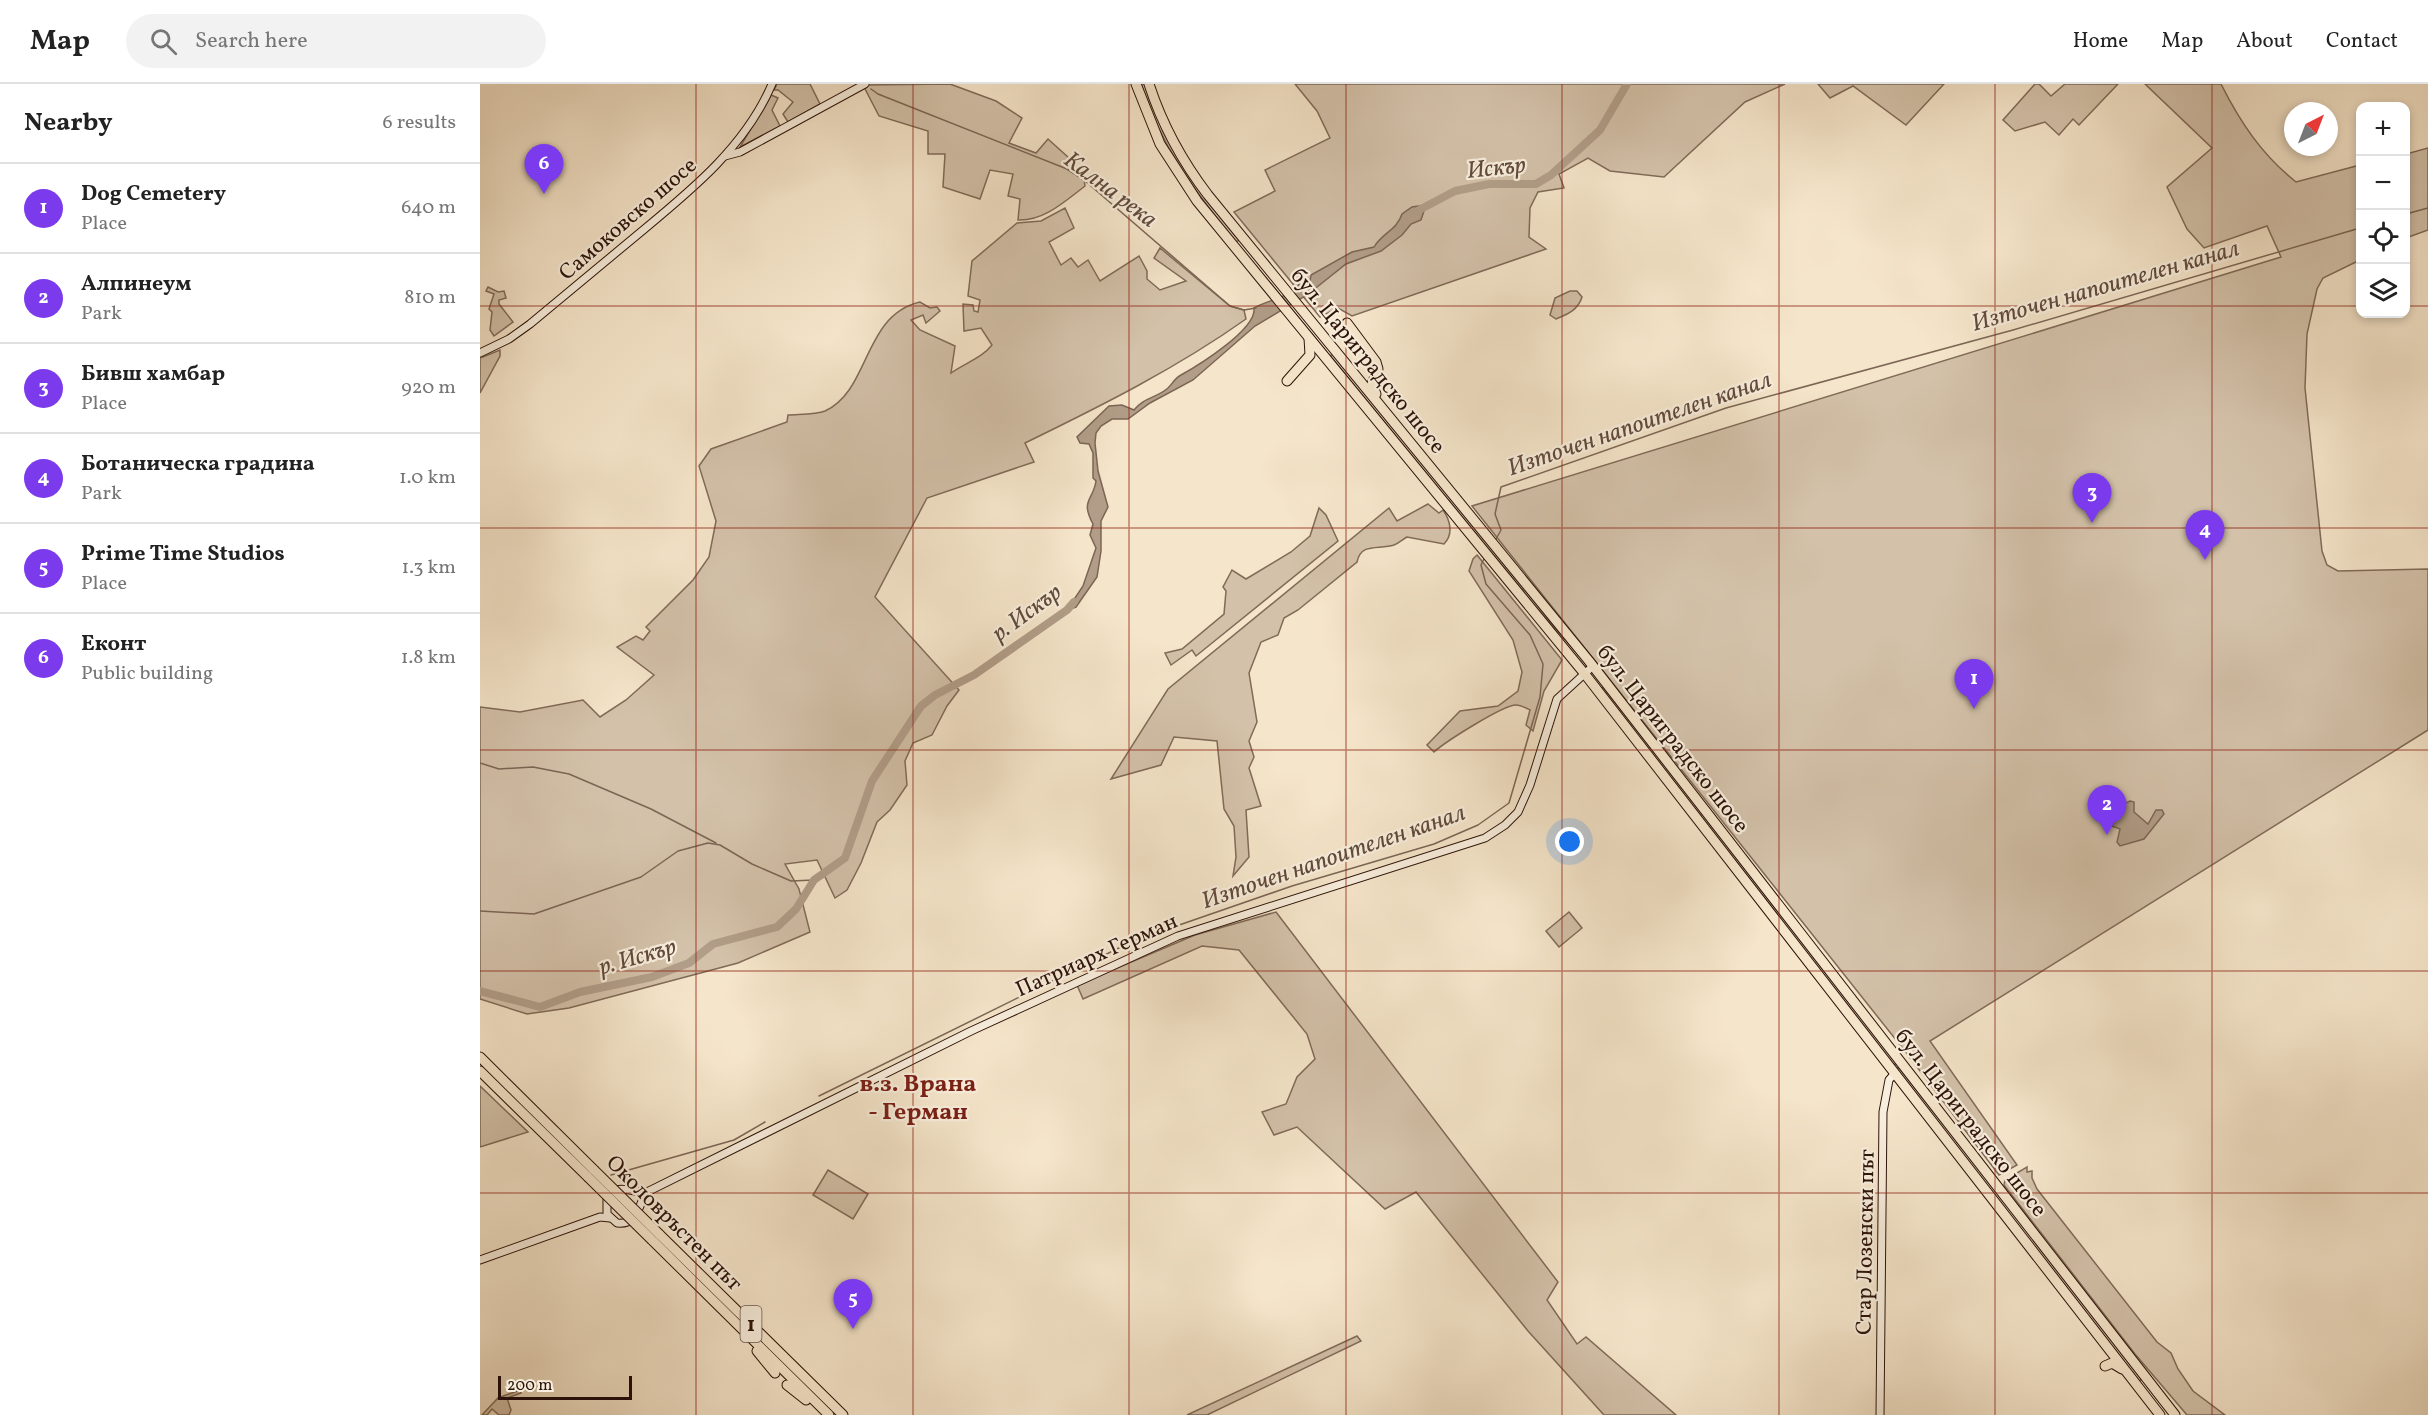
<!DOCTYPE html>
<html lang="en">
<head>
<meta charset="utf-8">
<style>
  body { margin:0; font-family:Vollkorn,serif; background:#f2f2f2; color:#222 }
  .controls { position:absolute; right:18px; top:18px; display:grid; overflow:hidden; border-radius:12px; box-shadow:0 3px 9px #0003 }
  .controls button { width:54px; height:54px; display:grid; place-items:center; padding:0; border:0; border-bottom:2px solid #e0e0e0; background:#fff; color:#222; font:30px sans-serif }
  .compass { position:absolute; left:1804px; top:18px; width:54px; height:54px; border-radius:50%; background:#fff; box-shadow:0 3px 9px #0003; rotate:42deg }
  .scale { position:absolute; left:18px; bottom:15px; width:134px; box-sizing:border-box; padding-left:6px; border:3px solid #2c1208; border-top:0; font-size:16px; line-height:21px; white-space:nowrap; color:#2c1208; -webkit-text-stroke:4px #f8eedd; paint-order:stroke }
  .you { position:absolute; left:1090px; top:758px; width:21px; height:21px; margin:-15px; border:4px solid #fff; border-radius:50%; background:#1a73e8; box-shadow:0 0 0 9px #1a73e833 }
  .badge { display:grid; place-items:center; width:39px; height:39px; border-radius:50%; background:#7c3aed; color:#fff; font-size:20px; font-weight:700 }
  .pin { position:absolute; translate:-50% -50px; filter:drop-shadow(0 2px 3px #0008) }
  .pin::after { content:''; position:absolute; top:32px; width:21px; height:18px; background:inherit; clip-path:polygon(0 0,100% 0,50% 100%) }
  .list { margin:0; padding:0; list-style:none }
  h2 { display:flex; justify-content:space-between; align-items:center; height:78px; margin:0; padding:0 24px; font-size:26px }
  h2 small { font-size:20px; font-weight:400; color:#767676 }
  .list li { display:grid; grid-template-columns:39px 1fr auto; gap:18px; align-items:center; box-sizing:border-box; height:90px; padding:0 24px; border-top:2px solid #e0e0e0 }
  .list b { display:block; font-size:22px; white-space:nowrap }
  .list p { margin:0; font-size:20px; white-space:nowrap; color:#767676 }
  .list em { font-size:20px; font-style:normal; color:#767676 }
  .icon { flex:none; width:33px; height:33px; fill:none; stroke:currentColor; stroke-width:2; stroke-linecap:round; stroke-linejoin:round }
  .map { position:relative; flex:none; width:1948px; height:1331px; overflow:hidden }
  header { display:flex; align-items:center; gap:36px; box-sizing:border-box; height:84px; padding:0 30px; background:#fff; border-bottom:2px solid #e0e0e0 }
  header strong { font-size:28px }
  nav { display:flex; gap:33px; margin-inline-start:auto; font-size:21px }
  .search { width:420px; height:54px; background:#f2f2f2; display:flex; align-items:center; gap:15px; box-sizing:border-box; padding:0 21px; border-radius:33px; color:#767676; font-size:22px }
  main { display:flex }
  aside { flex:1; background:#fff }
  .map>svg:first-child { display:block }
</style>
</head>
<body>
<header>
<strong>Map</strong>
<div class="search"><svg class="icon" aria-label="search" viewBox="0 0 24 24"><circle cx="10" cy="10" r="6"/><path d="M15 15l6 6"/></svg>Search here</div>
<nav><a>Home</a><a>Map</a><a>About</a><a>Contact</a></nav>
</header>
<main>
<aside>
<h2>Nearby<small>6 results</small></h2>
<ul class="list">
<li><span class="badge">1</span><div><b>Dog Cemetery</b><p>Place</p></div><em>640 m</em></li>
<li><span class="badge">2</span><div><b>Алпинеум</b><p>Park</p></div><em>810 m</em></li>
<li><span class="badge">3</span><div><b>Бивш хамбар</b><p>Place</p></div><em>920 m</em></li>
<li><span class="badge">4</span><div><b>Ботаническа градина</b><p>Park</p></div><em>1.0 km</em></li>
<li><span class="badge">5</span><div><b>Prime Time Studios</b><p>Place</p></div><em>1.3 km</em></li>
<li><span class="badge">6</span><div><b>Еконт</b><p>Public building</p></div><em>1.8 km</em></li>
</ul>
</aside>
<div class="map">
<svg width="1948" height="1331" viewBox="0 0 1948 1331">
  <rect width="100%" height="100%" fill="#f5e5ca"/>
  <filter id="stains"><feTurbulence type="fractalNoise" baseFrequency=".00333" numOctaves="4"/><feColorMatrix values="0 0 0 0 .2 0 0 0 0 .09 0 0 0 0 .02 0 0 0 .5 -.17"/></filter>
  <radialGradient id="worn" r=".72"><stop offset=".6" stop-color="#630" stop-opacity="0"/><stop offset="1" stop-color="#630" stop-opacity=".3"/></radialGradient>
  <g fill="#d3c1a9" stroke="#806a58" stroke-width="1.5">
    <polygon points="297,0 330,0 340,20 308,38 303,30 313,18 298,6 294,6"/>
    <path d="M470 0 516 17 542 34 529 59 556 69 568 55 589 74 587 85 604 96 605 102C584 118 564 137 538 136L540 115 528 112 533 90 510 86 500 115 463 103 465 70H448V47L399 32 383 1Z"/>
    <path d="M661 0H665C687 62 717 105 759 156L756 158C716 109 680 61 661 0Z"/>
    <polygon points="815,0 1305,0 1265,18 1184,93 1130,87 1108,74 1079,90 1084,104 1058,108 1050,124 1049,153 1066,165 872,232 858,224 840,233 754,128 795,107 785,86 850,54 837,27"/>
    <polygon points="1338,0 1464,0 1426,41 1373,2 1350,14"/>
    <polygon points="1555,0 1559,0 1571,12 1585,0 1638,0 1599,41 1593,35 1579,51 1565,38 1535,47 1523,36"/>
    <path d="M1665 0H1741C1760 38 1782 71 1816 98L1880 81V176L1843 194 1837 205 1827 250 1825 304 1842 467 1847 481 1858 487 1948 485V646L1450 957 1537 1081 1519 1091 1428 971 992 422 1801 173 1787 142 1724 164 1707 145 1687 103 1732 64Z"/>
    <polygon points="291,11 298,14 292,26 300,42 260,63"/>
    <polygon points="1948,64 1948,146 1926,154 1926,70"/>
    <path d="M585 124 594 144 569 158 581 181 591 174 598 183 608 176 620 197 659 172 667 187V195L680 206 706 197 674 174 680 164 750 222 764 226 766 235C697 284 621 322 545 359L554 378 447 414 395 513 479 606 467 622 452 651 433 659 425 677 427 701 410 726 397 738 381 779 367 806 355 814 337 776 305 780 319 805 330 848 258 879 89 924 47 930 0 915V623L40 628 103 616 120 633 146 616 174 591 137 563 156 552 163 556 170 547 166 543 213 496 229 473 236 437 219 382 231 365 307 338 308 331C319 330 335 331 345 327 390 307 383 231 440 218L450 224 457 223 460 227 446 239 443 231 431 236 440 246 475 262 471 289C485 279 502 274 512 261L501 244 484 247 483 220 493 221 494 227 498 228 500 216 488 212 492 177 537 139 561 137Z"/>
    <polygon points="8,203 18,208 24,207 26,214 19,216 19,220 33,238 14,252 10,246 12,228 9,225 14,210 6,207"/>
    <path d="M1090 207H1097L1102 213C1098 226 1088 230 1076 235L1070 231 1075 214Z"/>
    <polygon points="20,266 20,272 0,309 0,274"/>
    <polygon points="853,270 1105,578 1056,523 850,272"/>
    <path d="M948 420 959 429 963 426C970 436 974 450 964 460L927 453C923 455 919 459 914 461 899 466 881 458 877 478L818 526 804 534 798 551 781 558 769 589 777 638 769 657 774 673 769 684 781 722 766 726 769 773 753 792 756 773 754 742 744 725 737 657 694 653 681 681 631 695 688 605 909 424 917 437Z"/>
    <polygon points="839,424 846,431 858,457 716,572 712,566 691,581 685,569 702,565 744,530 746,507 743,503 752,486 766,495 811,468 830,452"/>
    <path d="M997 471 1082 576 1064 607 1053 647 1046 641 1050 626C1046 624 1041 621 1036 621 1023 621 965 658 954 668L947 661 980 627 1018 622 1038 607 1042 588 1033 556 989 487 993 475Z"/>
    <polygon points="1123,603 1141,626 1418,981 1413,980 1121,604"/>
    <polygon points="796,828 1078,1198 1067,1216 1097,1260 1106,1253 1196,1331 1124,1331 1048,1247 936,1108 905,1125 817,1043 794,1051 782,1028 806,1020 817,993 835,975 827,950 759,866 722,862 603,915 597,901 715,851"/>
    <polygon points="1089,828 1102,844 1079,863 1066,847"/>
    <polygon points="1414,982 1420,985 1662,1295 1659,1297"/>
    <polygon points="0,1002 48,1048 0,1063"/>
    <polygon points="1547,1083 1547,1088 1552,1087 1552,1094 1557,1105 1677,1258 1691,1269 1698,1285 1713,1307 1745,1331 1707,1331 1655,1270 1524,1101 1525,1096"/>
    <polygon points="348,1086 388,1110 373,1135 333,1111"/>
    <polygon points="877,1252 881,1257 727,1331 707,1331"/>
    <polygon points="40,1306 41,1309 27,1314 31,1326 29,1331 19,1331 12,1325 7,1331 2,1331 18,1314"/>
  </g>
  <g fill="#b19d88" stroke="#7c6555" stroke-width="1.5">
    <path d="M946 121 941 136 931 140 922 151 901 167 866 180 827 211 775 242 713 296 670 319 648 335H632L621 342 616 349 615 359 618 387 628 423 621 437V467L617 493 596 523 587 526 603 502 616 464 610 451 613 440C600 416 613 417 616 397L613 394V369L609 360 600 359 597 353 629 322 642 321 654 326C664 313 677 314 688 304 693 299 695 294 701 291 719 281 777 245 774 224 789 215 813 214 821 197H830L831 191 872 168 894 163C902 149 917 146 922 130L932 123Z"/>
    <polygon points="1650,717 1654,718 1654,728 1668,740 1676,726 1682,726 1684,730 1664,755 1640,762 1637,758 1640,745 1632,742 1641,721"/>
  </g>
  <g fill="none" stroke-linecap="round" stroke-linejoin="round">
    <g stroke="#7c6555" stroke-width="1.5">
      <polyline points="391,5 398,10 587,85 604,96 750,222 764,226 776,224"/>
      <polyline points="1926,130 1948,124"/>
      <polyline points="1016,455 1021,446 1015,430 1021,403 1246,324 1533,246 1880,144"/>
      <polyline points="0,679 19,685 53,683 89,690 171,725 236,759"/>
      <polyline points="0,827 54,830 161,793 198,767 228,759 240,761 272,780 311,797 334,796"/>
      <polyline points="339,1012 653,857 812,802 954,760 998,741 1029,719 1060,613 1063,580 1050,551 1006,500 1001,481 1004,475"/>
      <polyline points="131,1091 254,1056 285,1038"/>
    </g>
    <g stroke="#b19d88" stroke-width="8">
      <polyline points="939,126 975,107 1009,100 1056,100 1071,91 1120,46 1147,0"/>
      <polyline points="0,907 60,923 100,908 172,893 209,879 233,860 297,843 316,825 334,796 365,774 392,697 441,622 455,611 494,591 587,526 594,518"/>
    </g>
    <defs>
      <g id="secondary">
        <polyline points="245,72 260,68 385,0"/>
        <path d="M0 269 29 255 50 240C85 211 121 181 156 152 208 109 265 64 292 0"/>
        <path d="M167 1108C157 1121 160 1141 137 1139L127 1130V1114C138 1098 151 1109 167 1108L491 947 698 852 1005 754 1025 741 1038 728 1050 701 1077 615 1113 582"/>
        <polyline points="0,1176 120,1133 130,1134"/>
        <polyline points="1400,1331 1403,1028 1409,996 1415,989"/>
      </g>
      <g id="highway">
        <polyline points="656,0 680,60 717,117 1104,589 1680,1331"/>
        <path d="M669 0C682 40 702 77 728 111L1109 577 1695 1331"/>
        <polyline points="867,239 896,278 898,285 892,300 896,310"/>
        <polyline points="807,297 830,271 829,254"/>
        <polyline points="0,973 114,1086"/>
        <polyline points="0,987 108,1093"/>
        <polyline points="179,1150 363,1331"/>
        <polyline points="172,1156 349,1331"/>
        <polyline points="277,1267 295,1289"/>
        <polyline points="1625,1282 1632,1279 1642,1285"/>
        <polyline points="307,1301 326,1316"/>
      </g>
    </defs>
    <use href="#secondary" stroke="#2c1208" stroke-width="9"/>
    <use href="#highway" stroke="#2c1208" stroke-width="11"/>
    <use href="#secondary" stroke="#f8eedd" stroke-width="7"/>
    <use href="#highway" stroke="#f5e5ca" stroke-width="9"/>
    <defs>
      <g id="highway-bridge">
        <polyline points="114,1086 179,1150"/>
        <polyline points="108,1093 172,1156"/>
      </g>
    </defs>
    <use href="#highway-bridge" stroke="#2c1208" stroke-width="11" stroke-linecap="butt"/>
    <use href="#highway-bridge" stroke="#f5e5ca" stroke-width="9"/>
  </g>
  <path fill="none" stroke="#8f2418" stroke-width="1.5" stroke-opacity="0.55" d="M216 0V1331M433 0V1331M649 0V1331M866 0V1331M1082 0V1331M1299 0V1331M1515 0V1331M1732 0V1331M0 222H1880M1926 222H1948M0 444H1948M0 666H1948M0 887H1948M0 1109H1948"/>
  <g text-anchor="middle" stroke-width="4.5" stroke-linejoin="round" paint-order="stroke">
    <rect fill="#f8eedd" stroke="#695448" stroke-width="1.5" x="260.5" y="1222" width="21" height="36" rx="4.5"/>
    <g font-size="21" font-weight="bold" fill="#2c1208">
      <text x="271" y="1247">1</text>
    </g>
    <g font-size="22" fill="#2c1208" stroke="#f8eedd">
      <text transform="translate(147 134) rotate(-41)" y="8">Самоковско шосе</text>
      <text transform="translate(889 276) rotate(51)" y="8">бул. Цариградско шосе</text>
      <text transform="translate(1194 654) rotate(52)" y="8">бул. Цариградско шосе</text>
      <text transform="translate(616 870) rotate(-24)" y="8">Патриарх Герман</text>
      <text transform="translate(1492 1038) rotate(52)" y="8">бул. Цариградско шосе</text>
      <text transform="translate(195 1138) rotate(45)" y="8">Околовръстен път</text>
      <text transform="translate(1384 1158) rotate(-89)" y="8">Стар Лозенски път</text>
    </g>
    <g font-size="24" font-style="italic" fill="#614a3b" stroke="#f8eedd">
      <text transform="translate(1016 83) rotate(-6)" y="8">Искър</text>
      <text transform="translate(631 105) rotate(37)" y="8">Кална река</text>
      <text transform="translate(1625 201) rotate(-16)" y="8">Източен напоителен канал</text>
      <text transform="translate(1159 339) rotate(-19)" y="8">Източен напоителен канал</text>
      <text transform="translate(546 528) rotate(-36)" y="8">р. Искър</text>
      <text transform="translate(853 772) rotate(-19)" y="8">Източен напоителен канал</text>
      <text transform="translate(157 872) rotate(-16)" y="8">р. Искър</text>
    </g>
    <g font-size="24" font-weight="bold" fill="#7a1f14" stroke="#f8eedd">
      <text x="438" y="1007">в.з. Врана<tspan x="438" dy="28">- Герман</tspan></text>
    </g>
  </g>
  <rect width="100%" height="100%" filter="url(#stains)"/>
  <rect width="100%" height="100%" fill="url(#worn)"/>
</svg>
<div class="controls">
<button>+</button>
<button>−</button>
<button><svg class="icon" aria-label="locate" viewBox="0 0 24 24"><circle cx="12" cy="12" r="6"/><path d="M12 2v4M12 18v4M2 12h4M18 12h4"/></svg></button>
<button><svg class="icon" aria-label="layers" viewBox="0 0 24 24"><path d="M12 4l9 5-9 5-9-5zM3 14l9 5 9-5"/></svg></button>
</div>
<svg class="compass" viewBox="-18 -18 36 36"><path d="M0-13l5 13h-10z" fill="#e53935"/><path d="M0 13l5-13h-10z" fill="#767676"/></svg>
<div class="scale">200 m</div>
<div class="you"></div>
<div class="pin badge" style="left:1494px;top:625px">1</div>
<div class="pin badge" style="left:1627px;top:751px">2</div>
<div class="pin badge" style="left:1612px;top:439px">3</div>
<div class="pin badge" style="left:1725px;top:476px">4</div>
<div class="pin badge" style="left:373px;top:1245px">5</div>
<div class="pin badge" style="left:64px;top:110px">6</div>
</div>
</main>
</body>
</html>
